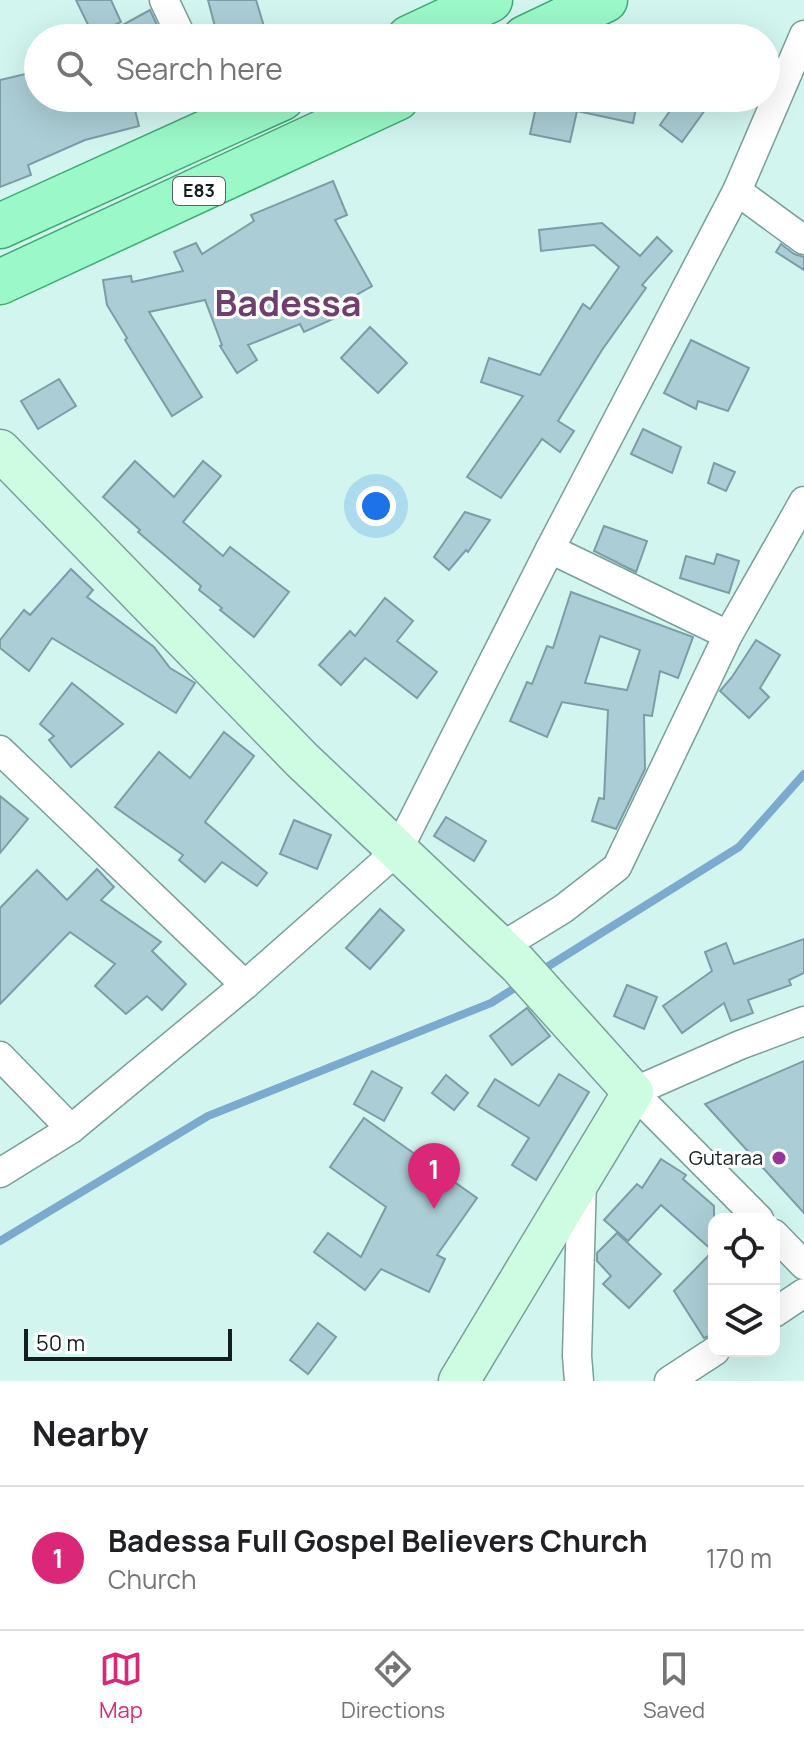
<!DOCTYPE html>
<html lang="en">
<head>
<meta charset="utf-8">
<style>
  body { margin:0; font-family:Manrope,sans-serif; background:#f6f6f6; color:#202124 }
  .controls { position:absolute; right:24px; bottom:24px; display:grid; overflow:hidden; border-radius:16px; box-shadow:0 8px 32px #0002 }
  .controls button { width:72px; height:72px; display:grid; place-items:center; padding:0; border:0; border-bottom:2px solid #e0e0e0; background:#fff; color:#202124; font:40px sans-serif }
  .scale { position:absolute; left:24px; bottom:20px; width:208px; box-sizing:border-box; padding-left:8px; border:4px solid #121f1e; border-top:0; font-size:22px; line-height:28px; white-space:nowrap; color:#121f1e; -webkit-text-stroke:6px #fff; paint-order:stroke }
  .you { position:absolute; left:376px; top:506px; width:28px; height:28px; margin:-20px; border:6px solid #fff; border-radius:50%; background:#1a73e8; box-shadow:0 0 0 12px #1a73e833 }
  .badge { display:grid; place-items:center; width:52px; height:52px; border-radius:50%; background:#db2777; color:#fff; font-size:26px; font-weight:700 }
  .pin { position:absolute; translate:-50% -66px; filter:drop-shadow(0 2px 4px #0008) }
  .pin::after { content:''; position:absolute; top:42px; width:28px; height:24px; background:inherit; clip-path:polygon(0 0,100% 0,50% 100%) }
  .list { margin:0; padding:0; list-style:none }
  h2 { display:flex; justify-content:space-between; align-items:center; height:104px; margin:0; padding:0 32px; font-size:34px }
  h2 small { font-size:26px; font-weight:400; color:#757577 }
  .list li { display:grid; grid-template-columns:52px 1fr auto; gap:24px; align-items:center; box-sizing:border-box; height:144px; padding:0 32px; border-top:2px solid #e0e0e0 }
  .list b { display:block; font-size:30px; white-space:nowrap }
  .list p { margin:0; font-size:26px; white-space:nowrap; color:#757577 }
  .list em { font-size:26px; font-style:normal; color:#757577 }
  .icon { flex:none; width:44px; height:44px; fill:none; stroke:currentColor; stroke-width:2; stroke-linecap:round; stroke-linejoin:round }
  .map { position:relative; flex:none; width:804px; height:1381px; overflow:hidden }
  .search { position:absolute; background:#fff; box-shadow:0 8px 32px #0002; left:24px; right:24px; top:24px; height:88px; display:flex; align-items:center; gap:20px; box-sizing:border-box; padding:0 28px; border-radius:44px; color:#757577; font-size:30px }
  .sheet { height:248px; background:#fff }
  nav { display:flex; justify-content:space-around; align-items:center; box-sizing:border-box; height:112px; border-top:2px solid #e0e0e0; background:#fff; font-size:22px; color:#757577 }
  nav a { display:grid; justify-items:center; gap:4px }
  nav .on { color:#db2777 }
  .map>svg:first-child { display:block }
</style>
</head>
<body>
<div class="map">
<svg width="804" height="1381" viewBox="0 0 804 1381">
  <rect width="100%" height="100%" fill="#d2f5f0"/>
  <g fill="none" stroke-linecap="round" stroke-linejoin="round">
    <g stroke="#7caace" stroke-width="8">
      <polyline points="539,972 739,847 804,774"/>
      <polyline points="0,1241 208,1116 491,1003 521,984"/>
    </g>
  </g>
  <g fill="#abcdd5" stroke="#7c9da5" stroke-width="2" fill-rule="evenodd">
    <polygon points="76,0 111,0 121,22 93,35"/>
    <polygon points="208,0 256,0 266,33 247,38 218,38"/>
    <polygon points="150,10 163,38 99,38"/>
    <polygon points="38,71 38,98 132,98 139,126 85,140 28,165 31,175 0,187 0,80"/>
    <polygon points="538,98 638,98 633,123 577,111 570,142 530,134"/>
    <polygon points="679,98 688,98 705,110 682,142 660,125"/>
    <polygon points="333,181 347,215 335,220 372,286 344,302 353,310 304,332 300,324 248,345 257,360 237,373 220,346 222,345 205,300 149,312 202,397 172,416 125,340 127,338 107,305 103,280 131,276 132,282 183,271 174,252 196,243 202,254 254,221 251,215"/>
    <polygon points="602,223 640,256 657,237 672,251 642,285 646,288 602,350 558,421 574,431 560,452 542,439 501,498 467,477 523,396 481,382 489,358 540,375 583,304 590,309 619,267 594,245 541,251 539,230"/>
    <polygon points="781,244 794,254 804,257 804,270 776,252"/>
    <polygon points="370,327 407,363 378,393 341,358"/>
    <polygon points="691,340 749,368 728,411 698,401 696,409 664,393"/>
    <polygon points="59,379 76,406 38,429 21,401"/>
    <polygon points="643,429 681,447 672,473 631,454"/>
    <polygon points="135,461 174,497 203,461 221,476 183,522 223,556 230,547 289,592 254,637 220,610 222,608 199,590 201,586 138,532 140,530 103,497"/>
    <polygon points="714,463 735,472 726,491 708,483"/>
    <polygon points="465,512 490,520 468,552 466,550 449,570 434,557"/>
    <polygon points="604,526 647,541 636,572 594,551"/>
    <polygon points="717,554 739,561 729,593 680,578 686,556 714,564"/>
    <polygon points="71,569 93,590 87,597 154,647 170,668 195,683 176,713 52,638 29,671 0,648 0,640 24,610 30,615"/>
    <path d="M571 592 693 637 678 678 660 671 652 716 644 715 645 769 616 829 592 821 599 798 604 799 608 710 562 702 547 737 510 721 527 682 532 684 547 646 553 648ZM600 636 640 650 627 690 585 683Z"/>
    <polygon points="385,598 413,621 397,641 437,672 417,698 365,658 341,685 319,665 350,631 355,636"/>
    <polygon points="756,640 780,655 760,688 769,697 749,718 720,691 732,677"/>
    <polygon points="72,683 123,724 71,767 49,740 54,736 40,724"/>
    <polygon points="224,732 254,756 205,822 267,873 257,886 222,862 205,882 179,860 183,855 115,807 159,752 190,778"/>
    <polygon points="0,796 28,819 0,853"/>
    <polygon points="446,817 486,841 474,861 434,836"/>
    <polygon points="294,820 331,835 317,869 280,854"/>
    <polygon points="97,869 114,887 101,900 161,942 152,951 186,984 162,1010 147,996 126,1014 95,986 115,964 70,932 0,1004 0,908 37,870 67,900"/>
    <polygon points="380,909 404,930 370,969 346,948"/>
    <polygon points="804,939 804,973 789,980 791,985 748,1000 753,1013 731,1021 724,1003 682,1033 663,1006 712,971 705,952 726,943 734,964"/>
    <polygon points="627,985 657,997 644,1029 614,1016"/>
    <polygon points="527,1008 550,1036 512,1065 490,1036"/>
    <polygon points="804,1061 804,1213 705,1104"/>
    <polygon points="372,1071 402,1088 384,1121 354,1104"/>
    <polygon points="559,1074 589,1092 536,1180 512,1165 529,1138 478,1106 495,1079 539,1106"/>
    <polygon points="446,1075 468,1093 454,1110 432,1093"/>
    <polygon points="364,1118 477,1198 437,1255 445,1259 429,1292 381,1269 365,1290 314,1252 328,1233 361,1257 386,1207 330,1167"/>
    <polygon points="661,1159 686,1175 683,1179 714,1206 714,1334 704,1338 674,1291 713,1251 661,1205 628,1241 604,1220 637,1184 642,1188"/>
    <polygon points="617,1233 661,1274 629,1308 603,1284 611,1276 597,1261 597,1253"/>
    <polygon points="318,1323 336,1337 308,1374 290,1360"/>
  </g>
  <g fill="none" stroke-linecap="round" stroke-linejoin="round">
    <defs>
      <g id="street">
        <polyline points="164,0 182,38"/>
        <polyline points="737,191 804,240"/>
        <polyline points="550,549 728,635"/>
        <polyline points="0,750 245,985"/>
        <polyline points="501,947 563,909 617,867 728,635 804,501"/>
        <polyline points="0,1056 71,1129"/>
        <polyline points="0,1173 71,1129 245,985 398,850 550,549 737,191 804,35"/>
        <polyline points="759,1219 633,1092 740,1045 804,1021"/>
        <polyline points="774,1234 804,1265"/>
        <polyline points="774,1313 804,1293"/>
        <polyline points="579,1381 577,1356 582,1179"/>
        <polyline points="669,1381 715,1351"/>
      </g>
      <polyline id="secondary" points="0,450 302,760 518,964 633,1092 459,1381"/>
      <g id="primary">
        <polyline points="409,38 490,0"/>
        <polyline points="525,38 605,0"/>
        <polyline points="0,226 282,98"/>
        <polyline points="0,282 397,98"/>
      </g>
    </defs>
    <use href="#street" stroke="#7c9e99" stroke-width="31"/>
    <use href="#secondary" stroke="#7c9e99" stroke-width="43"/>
    <use href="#primary" stroke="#40a974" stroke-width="47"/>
    <use href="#street" stroke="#fff" stroke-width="28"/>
    <use href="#secondary" stroke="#cdfce3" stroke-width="40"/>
    <use href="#primary" stroke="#9bf8c8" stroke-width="44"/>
  </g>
  <circle fill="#993498" stroke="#fff" stroke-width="3" cx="779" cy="1158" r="8"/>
  <g text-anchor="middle" stroke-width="6" stroke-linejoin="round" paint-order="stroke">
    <rect fill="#fff" stroke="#596262" stroke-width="2" x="173" y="177" width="52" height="28" rx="6"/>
    <g font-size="18" font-weight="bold" fill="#121f1e">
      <text x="199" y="197">E83</text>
    </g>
    <g font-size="20" fill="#121f1e" stroke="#fff" text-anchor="end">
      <text x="763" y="1165">Gutaraa</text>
    </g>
    <g font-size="36" font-weight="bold" fill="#713e70" stroke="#fff">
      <text x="288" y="316">Badessa</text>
    </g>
  </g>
</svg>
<div class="controls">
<button><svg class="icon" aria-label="locate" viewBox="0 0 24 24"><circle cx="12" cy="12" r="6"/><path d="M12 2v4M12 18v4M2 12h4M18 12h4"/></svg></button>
<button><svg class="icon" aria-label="layers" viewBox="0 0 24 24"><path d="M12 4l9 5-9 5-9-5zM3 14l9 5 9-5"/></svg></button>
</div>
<div class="scale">50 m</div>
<div class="you"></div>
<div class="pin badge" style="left:434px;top:1209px">1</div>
<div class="search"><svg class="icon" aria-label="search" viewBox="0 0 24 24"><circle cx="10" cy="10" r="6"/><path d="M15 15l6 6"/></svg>Search here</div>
</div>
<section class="sheet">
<h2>Nearby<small></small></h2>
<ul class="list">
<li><span class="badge">1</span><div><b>Badessa Full Gospel Believers Church</b><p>Church</p></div><em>170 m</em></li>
</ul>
</section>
<nav>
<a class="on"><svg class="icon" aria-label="map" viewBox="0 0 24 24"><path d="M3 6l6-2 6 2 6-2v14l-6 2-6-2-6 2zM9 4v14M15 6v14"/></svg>Map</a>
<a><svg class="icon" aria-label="directions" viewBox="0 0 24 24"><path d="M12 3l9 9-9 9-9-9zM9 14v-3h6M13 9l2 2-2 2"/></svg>Directions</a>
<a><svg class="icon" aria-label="saved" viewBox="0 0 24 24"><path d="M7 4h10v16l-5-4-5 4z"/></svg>Saved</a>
</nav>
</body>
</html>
